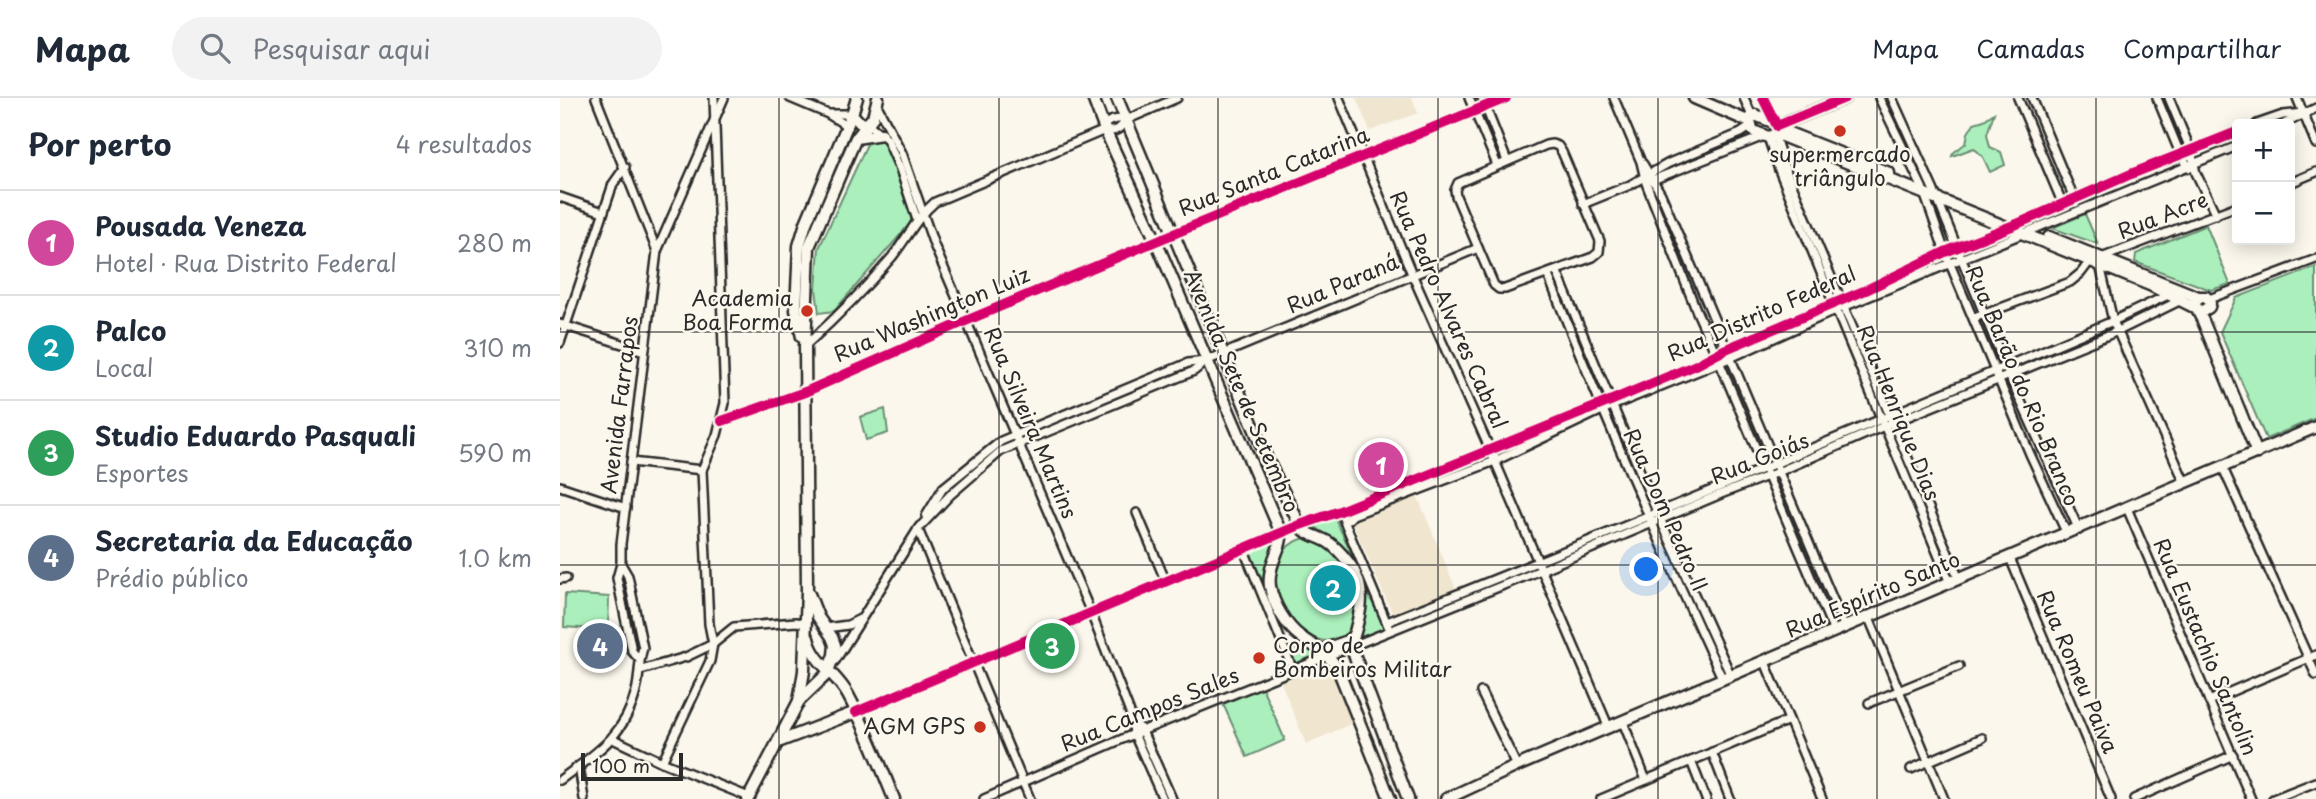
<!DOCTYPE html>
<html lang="pt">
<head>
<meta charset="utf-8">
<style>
  body { margin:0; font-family:"Playpen Sans",sans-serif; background:#f2f2f3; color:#1f2937 }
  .controls { position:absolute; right:21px; top:21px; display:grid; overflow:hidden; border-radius:7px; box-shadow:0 4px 18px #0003 }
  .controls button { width:63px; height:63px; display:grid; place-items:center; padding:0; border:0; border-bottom:2px solid #e0e1e3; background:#fff; color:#1f2937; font:35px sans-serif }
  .scale { position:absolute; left:21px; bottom:18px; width:102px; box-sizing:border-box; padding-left:7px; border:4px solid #2b2b2b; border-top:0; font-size:19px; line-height:24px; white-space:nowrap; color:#2b2b2b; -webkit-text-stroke:5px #fbf7ec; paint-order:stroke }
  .you { position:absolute; left:1087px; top:472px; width:24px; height:24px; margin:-18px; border:5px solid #fff; border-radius:50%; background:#1a73e8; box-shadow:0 0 0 10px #1a73e833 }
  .badge { display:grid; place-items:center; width:46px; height:46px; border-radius:50%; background:#ea580c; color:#fff; font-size:23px; font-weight:700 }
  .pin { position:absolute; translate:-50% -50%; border:4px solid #fff; box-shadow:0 2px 7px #0006 }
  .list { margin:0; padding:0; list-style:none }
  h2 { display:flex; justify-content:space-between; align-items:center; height:91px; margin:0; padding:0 28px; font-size:30px }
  h2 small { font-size:23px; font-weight:400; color:#747a83 }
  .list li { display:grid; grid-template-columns:46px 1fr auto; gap:21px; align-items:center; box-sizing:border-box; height:105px; padding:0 28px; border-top:2px solid #e0e1e3 }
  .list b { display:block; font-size:26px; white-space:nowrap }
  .list p { margin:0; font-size:23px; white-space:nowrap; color:#747a83 }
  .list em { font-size:23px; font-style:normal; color:#747a83 }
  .icon { flex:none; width:38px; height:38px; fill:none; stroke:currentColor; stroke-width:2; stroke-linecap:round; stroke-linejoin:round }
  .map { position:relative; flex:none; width:1756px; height:701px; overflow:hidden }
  header { display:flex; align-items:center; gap:42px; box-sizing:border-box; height:98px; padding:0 35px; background:#fff; border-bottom:2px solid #e0e1e3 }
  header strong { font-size:33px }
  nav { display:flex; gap:38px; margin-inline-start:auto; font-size:24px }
  .search { width:490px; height:63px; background:#f2f2f3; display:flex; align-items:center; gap:18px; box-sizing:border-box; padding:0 24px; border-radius:38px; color:#747a83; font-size:26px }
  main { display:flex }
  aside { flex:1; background:#fff }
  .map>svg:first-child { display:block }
</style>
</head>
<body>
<header>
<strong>Mapa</strong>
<div class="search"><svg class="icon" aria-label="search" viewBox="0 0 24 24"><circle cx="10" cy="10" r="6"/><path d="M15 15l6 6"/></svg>Pesquisar aqui</div>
<nav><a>Mapa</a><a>Camadas</a><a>Compartilhar</a></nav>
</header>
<main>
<aside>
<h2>Por perto<small>4 resultados</small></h2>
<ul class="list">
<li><span class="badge" style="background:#d1479c">1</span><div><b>Pousada Veneza</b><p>Hotel · Rua Distrito Federal</p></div><em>280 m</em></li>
<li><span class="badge" style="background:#0f9aa8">2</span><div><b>Palco</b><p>Local</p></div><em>310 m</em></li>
<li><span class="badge" style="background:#2e9e5b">3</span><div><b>Studio Eduardo Pasquali</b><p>Esportes</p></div><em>590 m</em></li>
<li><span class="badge" style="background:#5c6f8a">4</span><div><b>Secretaria da Educação</b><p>Prédio público</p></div><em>1.0 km</em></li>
</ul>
</aside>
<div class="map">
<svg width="1756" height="701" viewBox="0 0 1756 701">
  <rect width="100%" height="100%" fill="#fbf7ec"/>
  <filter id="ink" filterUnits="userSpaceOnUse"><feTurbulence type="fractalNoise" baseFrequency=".0143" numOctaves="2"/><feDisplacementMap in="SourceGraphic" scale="14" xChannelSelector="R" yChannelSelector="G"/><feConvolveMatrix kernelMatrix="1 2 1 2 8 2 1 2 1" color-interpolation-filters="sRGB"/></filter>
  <g filter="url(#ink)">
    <g fill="#f0e5cf">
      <polygon points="796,0 852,0 858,15 810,33"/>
      <polygon points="856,395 896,491 833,517 790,419"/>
      <polygon points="767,563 793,625 746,646 720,582"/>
    </g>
    <g fill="#abf0bc" stroke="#6b8e74" stroke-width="2">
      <polygon points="1434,15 1427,36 1430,49 1441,54 1445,67 1430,74 1423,59 1414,50 1392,58 1393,55 1406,45 1408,35 1414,25 1424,22"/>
      <polygon points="315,39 325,43 355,115 348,128 274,213 259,215 256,191 259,150 308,44"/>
      <polygon points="1525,116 1538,146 1492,130"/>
      <polygon points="1646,127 1670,186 1651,192 1575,164 1576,156"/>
      <polygon points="1756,169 1756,320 1706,341 1660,234 1676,200"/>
      <polygon points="325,311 328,335 306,342 300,319"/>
      <polygon points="774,418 792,456 753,427"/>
      <path d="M745 440C750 441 756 441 760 444 790 457 809 501 790 530 755 582 669 463 745 440Z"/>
      <polygon points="712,441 715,445 707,485 704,487 688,452"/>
      <polygon points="808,495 825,530 799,540 798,535 802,528"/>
      <polygon points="5,496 49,499 48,532 4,529"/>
      <polygon points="744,548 757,554 760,559 735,569 728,554"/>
      <polygon points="702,589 725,642 687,659 663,606"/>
    </g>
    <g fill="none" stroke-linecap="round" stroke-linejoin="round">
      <defs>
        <g id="minor">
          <polyline points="36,0 97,153"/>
          <polyline points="230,0 268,16 287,28"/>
          <polyline points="779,0 852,176 935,363 1049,630"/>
          <polyline points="909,0 937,67"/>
          <polyline points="922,0 947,63"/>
          <polyline points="1054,0 1081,64 1086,85 1137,214 1156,256 1274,534"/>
          <polyline points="1184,0 1192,18"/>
          <polyline points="1203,0 1213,24"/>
          <polyline points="1319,0 1362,89 1385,154 1470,356 1507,436"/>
          <polyline points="1332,0 1374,93 1449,277 1519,432"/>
          <polyline points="1458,0 1504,109"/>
          <polyline points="1472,0 1516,105"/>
          <polyline points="1597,0 1621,58 1630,70"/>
          <polyline points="1609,0 1631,53 1636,75 1656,117"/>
          <polyline points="1737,0 1756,46"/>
          <polyline points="317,7 342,55 374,147 531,515 572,620 574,636 603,701"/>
          <polyline points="269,16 292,16"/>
          <polyline points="308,26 327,41 340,71 357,122"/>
          <polyline points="1697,26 1723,17 1744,15"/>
          <polyline points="1724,26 1756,10"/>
          <path d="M545 31 546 25C553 21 558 20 566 22L617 0"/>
          <path d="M1208 39 1219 72C1275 210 1332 348 1390 485"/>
          <polyline points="1215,39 1225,70 1399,481"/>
          <polygon points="992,46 998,48 1002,54 1040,143 1039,154 1033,159 945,191 939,191 934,187 896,98 895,92 898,85 986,47"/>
          <polyline points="1083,66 1101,96 1285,530"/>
          <polyline points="1090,83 1204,38"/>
          <polyline points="1730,85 1756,74"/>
          <polyline points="0,99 43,114"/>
          <polyline points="1023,106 1070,87 1109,65 1181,35 1190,29"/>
          <polyline points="997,174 1097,414 1171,578"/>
          <path d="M988 177C1042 314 1101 448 1163 582"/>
          <polyline points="1649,201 1756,161"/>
          <polyline points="1414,220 1510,184 1521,175 1530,163"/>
          <polyline points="0,226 84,253"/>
          <polyline points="0,245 53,86 65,69"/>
          <path d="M245 248C276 220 305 191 332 159 347 140 357 119 375 104L545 32C555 35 561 31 566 22"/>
          <polyline points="162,323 245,294 408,222 596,143 946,0"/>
          <polyline points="71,364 142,372"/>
          <polyline points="1663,370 1756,577"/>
          <polyline points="1625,385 1553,223 1540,167 1541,160 1677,108"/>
          <polyline points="0,388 66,410"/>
          <polyline points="1567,410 1691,701"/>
          <polyline points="780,413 828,528"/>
          <polyline points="577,415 606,484"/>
          <polyline points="366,418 383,390 441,343 628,265 645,263"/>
          <polyline points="785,425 793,417 935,363 1042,312 1170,260 1276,212 1677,48"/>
          <polyline points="358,431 390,397 441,353 634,273 646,263 918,150"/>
          <polyline points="358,431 470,701"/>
          <polyline points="684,452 733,572"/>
          <polyline points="1450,460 1551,701"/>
          <polyline points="0,481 6,480"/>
          <polyline points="1309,520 1384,701"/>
          <path d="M827 524C1071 428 1312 325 1553 223L1610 196"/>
          <polyline points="266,530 288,527 300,521"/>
          <polyline points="79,561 72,553 57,480 61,466 61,446 97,153 164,0"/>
          <polyline points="275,563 360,428"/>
          <polyline points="1205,564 1262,701"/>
          <polyline points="81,572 126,559 153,546 174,529 236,524 245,525"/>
          <polyline points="921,594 957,668"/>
          <polyline points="1649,603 1756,557"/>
          <polyline points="1309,605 1399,568"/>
          <polyline points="296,614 740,427 780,413 1050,303 1136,267 1166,251 1306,192 1385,154 1457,126 1571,76 1677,34"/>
          <polyline points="572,621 582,633 612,701"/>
          <polyline points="1063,624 1086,682"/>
          <polyline points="53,641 102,664 189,699"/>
          <polyline points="1152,654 1170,701"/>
          <polyline points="1131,663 1146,701"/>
          <polyline points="102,664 150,563 153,546 149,526 142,372 157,337 165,305 154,0"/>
          <polyline points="19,668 24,701"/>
          <polyline points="1351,671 1422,640"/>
          <path d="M0 682C35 656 65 638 76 593 80 578 78 564 83 550L68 478 61 466"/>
          <polyline points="424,701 574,636 981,472 1161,396 1218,374 1322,329 1558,233 1621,202"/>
          <polyline points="1041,701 1229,622"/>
          <polyline points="1574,701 1673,657"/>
          <polyline points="1713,701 1756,684"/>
        </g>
        <g id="major">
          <polyline points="297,0 292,16 300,25 308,26"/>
          <path d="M533 0 545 32 596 143 721 435C723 449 707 466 710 488 713 506 726 528 741 539 756 550 767 554 778 571L830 701"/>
          <path d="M557 0 707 361 740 427C746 437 758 438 768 444 776 449 782 456 788 464 809 491 800 518 791 548L848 701"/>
          <polyline points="1134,0 1190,24"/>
          <polygon points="1195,17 1213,24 1218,31 1217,36 1208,39 1193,33 1190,24 1192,18"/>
          <polyline points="1217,28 1285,0"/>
          <polyline points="1226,34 1329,75"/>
          <polyline points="1217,36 1590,187 1636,210"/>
          <polyline points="296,40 322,36"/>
          <polyline points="1489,139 1638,199"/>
          <polyline points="1639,212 1643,213 1649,209 1650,205 1646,199 1638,199 1635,202 1636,210 1643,223 1697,355"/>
          <polyline points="242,239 236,212 239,148 246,125 292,16"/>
          <path d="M248 540C253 564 277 576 288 597 306 630 320 666 334 701"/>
          <polyline points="762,552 785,544 793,539"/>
          <polyline points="239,603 244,573 247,493 245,249 249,149 295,42 313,19 318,0"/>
          <polyline points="218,644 296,614"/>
          <polyline points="188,701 239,603 267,576 274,557 275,547 272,539 258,519 249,496"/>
          <polyline points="886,701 957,668 1756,329"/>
        </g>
      </defs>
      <use href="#minor" stroke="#2b2b2b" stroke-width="12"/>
      <use href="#major" stroke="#2b2b2b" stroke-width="15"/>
      <use href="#minor" stroke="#fbf7ec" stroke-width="7"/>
      <use href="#major" stroke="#fbf7ec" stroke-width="10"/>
      <defs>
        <g id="cycleway">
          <polyline points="1203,0 1217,28 1285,0"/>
          <polyline points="162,323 245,294 408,222 596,143 946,0"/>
          <polyline points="296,614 740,427 780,413 1050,303 1136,267 1166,251 1306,192 1385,154 1457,126 1571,76 1677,34"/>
        </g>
      </defs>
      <use href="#cycleway" stroke="#fbf7ec" stroke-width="15"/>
      <use href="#cycleway" stroke="#d6006c" stroke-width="10"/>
    </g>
  </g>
  <path fill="none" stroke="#2b2b2b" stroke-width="2" stroke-opacity="0.55" d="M219 0V701M439 0V701M658 0V701M878 0V701M1098 0V701M1317 0V701M1536 0V701M0 234H1756M0 467H1756"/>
  <g fill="#c8321e" stroke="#fbf7ec" stroke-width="2.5">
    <circle cx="1280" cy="33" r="7"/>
    <circle cx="247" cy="213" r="7"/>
    <circle cx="699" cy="560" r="7"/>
    <circle cx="420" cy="629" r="7"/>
  </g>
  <g text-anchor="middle" stroke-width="5" stroke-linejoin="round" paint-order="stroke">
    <g font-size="21" fill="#2b2b2b" stroke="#fbf7ec" text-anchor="end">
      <text x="1280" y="64" text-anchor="middle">supermercado<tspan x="1280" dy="24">triângulo</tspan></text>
      <text x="233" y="208">Academia<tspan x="233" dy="24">Boa Forma</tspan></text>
      <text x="713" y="555" text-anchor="start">Corpo de<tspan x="713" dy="24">Bombeiros Militar</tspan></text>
      <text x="406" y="636">AGM GPS</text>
    </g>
    <g font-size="21" fill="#2b2b2b" stroke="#fbf7ec">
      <text transform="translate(714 74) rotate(-22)" y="7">Rua Santa Catarina</text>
      <text transform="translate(1603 118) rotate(-21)" y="7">Rua Acre</text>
      <text transform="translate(783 186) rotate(-23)" y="7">Rua Paraná</text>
      <text transform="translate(888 212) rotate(66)" y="7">Rua Pedro Alvares Cabral</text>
      <text transform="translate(1202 216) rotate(-24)" y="7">Rua Distrito Federal</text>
      <text transform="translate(372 217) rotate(-23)" y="7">Rua Washington Luiz</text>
      <text transform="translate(1462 288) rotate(67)" y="7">Rua Barão do Rio Branco</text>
      <text transform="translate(681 293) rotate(67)" y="7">Avenida Sete de Setembro</text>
      <text transform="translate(60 307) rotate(-83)" y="7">Avenida Farrapos</text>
      <text transform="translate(1338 315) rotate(68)" y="7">Rua Henrique Dias</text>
      <text transform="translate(470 325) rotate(67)" y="7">Rua Silveira Martins</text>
      <text transform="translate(1200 361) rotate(-22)" y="7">Rua Goiás</text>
      <text transform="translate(1105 412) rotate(66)" y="7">Rua Dom Pedro II</text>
      <text transform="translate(1313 497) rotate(-23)" y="7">Rua Espírito Santo</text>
      <text transform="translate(1645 549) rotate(67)" y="7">Rua Eustachio Santolin</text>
      <text transform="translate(1517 574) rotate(67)" y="7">Rua Romeu Paiva</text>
      <text transform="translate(590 612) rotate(-22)" y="7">Rua Campos Sales</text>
    </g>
  </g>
</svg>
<div class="controls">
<button>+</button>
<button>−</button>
</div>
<div class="scale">100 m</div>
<div class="you"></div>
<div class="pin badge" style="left:821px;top:367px;background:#d1479c">1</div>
<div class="pin badge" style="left:773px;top:490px;background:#0f9aa8">2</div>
<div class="pin badge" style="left:492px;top:548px;background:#2e9e5b">3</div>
<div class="pin badge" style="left:40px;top:548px;background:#5c6f8a">4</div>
</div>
</main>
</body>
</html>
